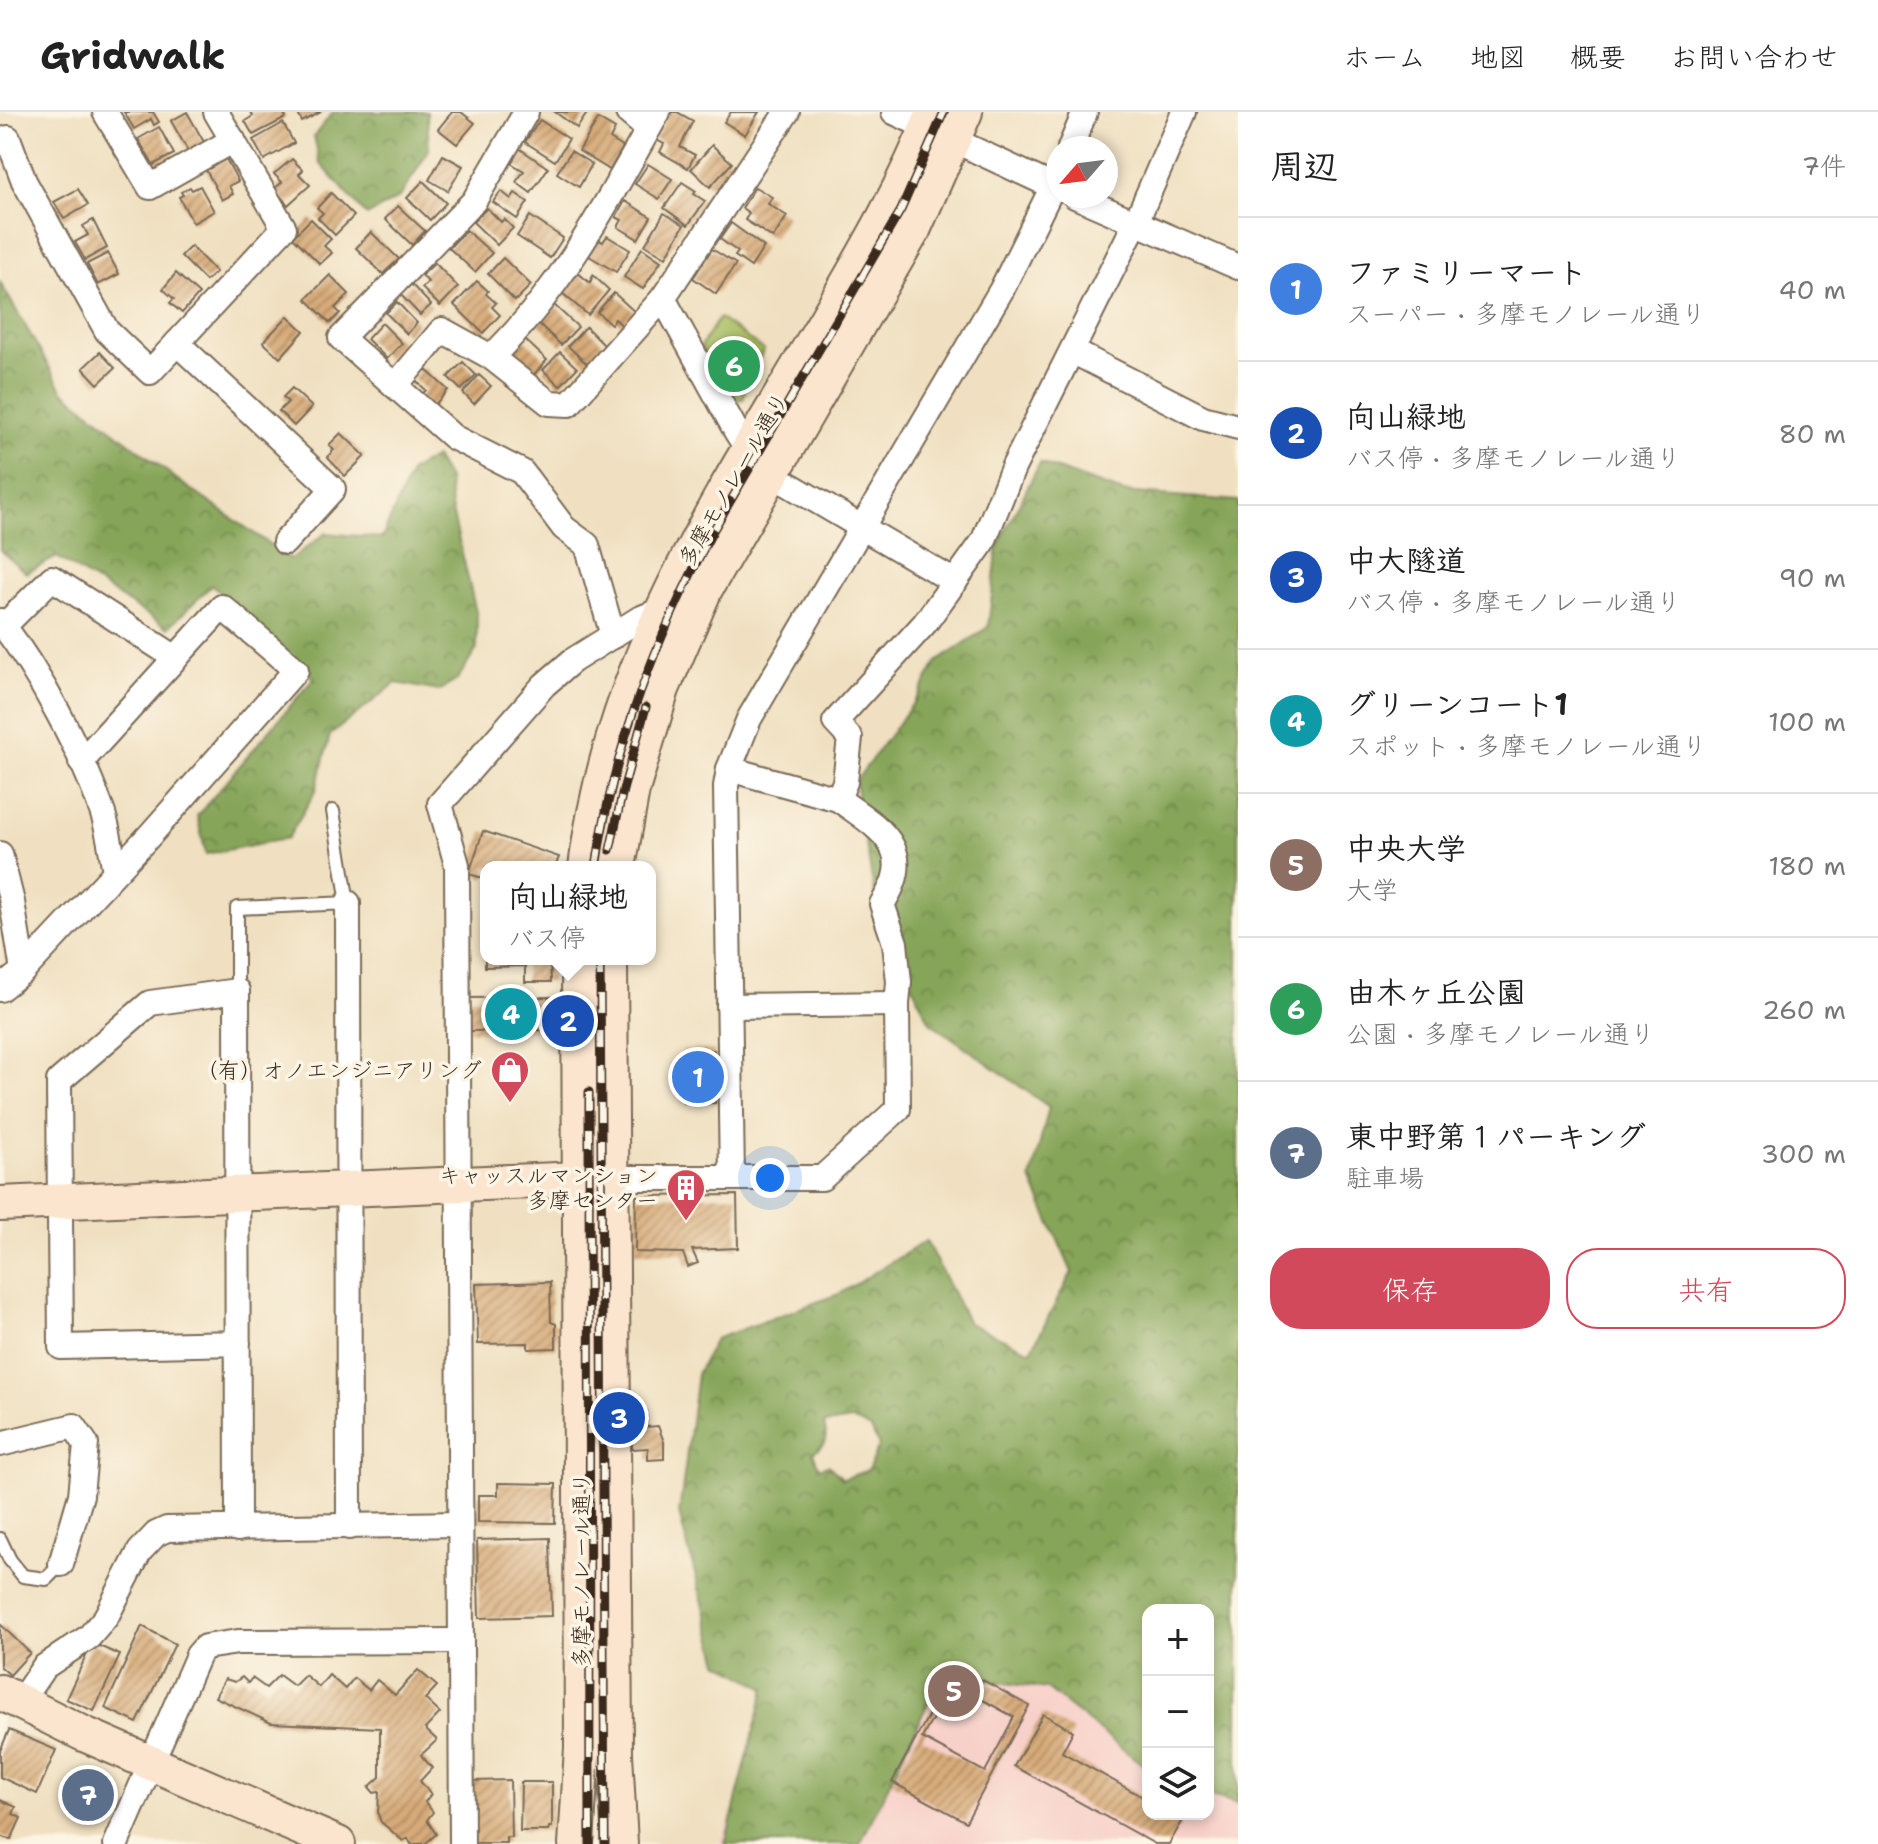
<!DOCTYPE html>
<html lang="ja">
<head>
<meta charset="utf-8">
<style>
  body { margin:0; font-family:"Shantell Sans","Klee One",sans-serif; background:#f6f6f6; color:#222 }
  .controls { position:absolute; right:24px; bottom:24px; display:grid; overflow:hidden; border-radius:16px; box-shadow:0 4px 12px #0003 }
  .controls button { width:72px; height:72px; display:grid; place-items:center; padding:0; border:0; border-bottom:2px solid #e0e0e0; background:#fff; color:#222; font:40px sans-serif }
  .compass { position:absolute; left:1046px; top:24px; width:72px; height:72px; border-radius:50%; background:#fff; box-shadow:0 4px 12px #0003; rotate:242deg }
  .you { position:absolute; left:770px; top:1066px; width:28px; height:28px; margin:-20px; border:6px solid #fff; border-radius:50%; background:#1a73e8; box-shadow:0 0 0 12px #1a73e833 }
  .badge { display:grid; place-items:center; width:52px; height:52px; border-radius:50%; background:#d1495b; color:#fff; font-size:26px; font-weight:700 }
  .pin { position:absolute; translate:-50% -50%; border:4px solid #fff; box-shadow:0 2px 8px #0006 }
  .popup { position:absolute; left:480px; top:749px; width:176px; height:104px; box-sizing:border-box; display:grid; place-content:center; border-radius:16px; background:#fff; filter:drop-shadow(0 2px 6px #0005); font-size:26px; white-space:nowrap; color:#767676 }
  .popup b { font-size:30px; color:#222 }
  .popup::after { content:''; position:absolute; left:50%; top:100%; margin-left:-16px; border:16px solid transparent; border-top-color:#fff }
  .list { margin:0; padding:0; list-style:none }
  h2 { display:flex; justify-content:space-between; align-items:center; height:104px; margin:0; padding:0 32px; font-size:34px }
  h2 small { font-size:26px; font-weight:400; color:#767676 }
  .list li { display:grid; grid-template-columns:52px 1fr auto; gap:24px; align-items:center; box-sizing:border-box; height:144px; padding:0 32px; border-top:2px solid #e0e0e0 }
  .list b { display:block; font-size:30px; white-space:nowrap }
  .list p { margin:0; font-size:26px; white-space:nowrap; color:#767676 }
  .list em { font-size:26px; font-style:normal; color:#767676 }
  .actions { display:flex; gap:16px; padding:24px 32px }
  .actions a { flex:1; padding:18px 0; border:2px solid #d1495b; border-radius:32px; text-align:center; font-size:28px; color:#d1495b }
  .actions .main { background:#d1495b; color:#fff }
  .icon { flex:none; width:44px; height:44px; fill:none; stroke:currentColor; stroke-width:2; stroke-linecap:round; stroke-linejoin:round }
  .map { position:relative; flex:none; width:1238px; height:1732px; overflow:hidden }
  header { display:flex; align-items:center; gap:48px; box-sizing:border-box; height:112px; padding:0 40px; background:#fff; border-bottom:2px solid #e0e0e0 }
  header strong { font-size:38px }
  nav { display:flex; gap:44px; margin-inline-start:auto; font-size:28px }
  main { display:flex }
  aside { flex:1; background:#fff }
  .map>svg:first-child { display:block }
</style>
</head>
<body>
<header>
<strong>Gridwalk</strong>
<nav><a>ホーム</a><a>地図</a><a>概要</a><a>お問い合わせ</a></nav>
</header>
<main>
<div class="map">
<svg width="1238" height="1732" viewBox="0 0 1238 1732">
  <defs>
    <pattern id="forest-crowns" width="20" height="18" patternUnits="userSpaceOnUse" patternTransform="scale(2)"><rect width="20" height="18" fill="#86a558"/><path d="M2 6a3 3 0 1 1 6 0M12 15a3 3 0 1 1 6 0" fill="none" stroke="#6f8748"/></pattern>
    <pattern id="building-hatch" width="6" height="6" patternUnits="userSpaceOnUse" patternTransform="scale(2)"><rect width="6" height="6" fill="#d7ab79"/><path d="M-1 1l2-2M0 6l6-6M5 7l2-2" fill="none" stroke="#b08b63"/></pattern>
  </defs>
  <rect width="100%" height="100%" fill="#fcf5e5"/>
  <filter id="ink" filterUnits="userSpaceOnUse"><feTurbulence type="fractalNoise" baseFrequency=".0125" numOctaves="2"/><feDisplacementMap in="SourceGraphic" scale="16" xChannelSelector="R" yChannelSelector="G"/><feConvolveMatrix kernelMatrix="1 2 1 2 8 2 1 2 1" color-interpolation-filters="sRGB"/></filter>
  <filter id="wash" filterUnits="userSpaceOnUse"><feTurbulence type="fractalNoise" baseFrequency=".006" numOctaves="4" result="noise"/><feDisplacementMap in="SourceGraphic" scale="32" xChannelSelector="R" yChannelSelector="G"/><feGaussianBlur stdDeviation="1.8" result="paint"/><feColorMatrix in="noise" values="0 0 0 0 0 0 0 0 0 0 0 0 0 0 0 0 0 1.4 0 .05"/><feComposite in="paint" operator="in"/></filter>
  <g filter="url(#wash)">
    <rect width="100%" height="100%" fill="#f0e0c1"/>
    <polygon fill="#f7d0c9" points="922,1430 1148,1607 1148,1702 1208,1702 1208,1618 1238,1609 1238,1732 719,1732 814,1510"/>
    <g fill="url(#forest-crowns)" stroke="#60683b" stroke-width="2" fill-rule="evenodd">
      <polygon points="333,0 427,0 429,38 400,85 367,104 320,51 314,24"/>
      <polygon points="0,170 63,279 183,372 291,447 326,421 382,426 411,359 435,345 448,367 451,395 477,504 477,537 457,568 439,579 396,571 330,623 316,678 288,726 206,742 197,704 314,566 212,473 168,516 57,445 26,461 0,438"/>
      <path d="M1040 351 1123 380 1238 389V1692L1208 1683V1498H1148V1657L1047 1577 942 1562 860 1732H725L765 1576 719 1550 679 1402 697 1262 715 1227 839 1182 926 1129 968 1211 1031 1239 1072 1160 1031 1067 1049 995 930 910 879 807 855 670 917 586 937 550 988 515 998 433ZM853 1308 871 1317 879 1334 868 1358 843 1367 828 1353 819 1356 813 1340C827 1332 828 1328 824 1312Z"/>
    </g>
    <polygon fill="#a8be62" stroke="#727440" stroke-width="2" points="719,206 764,238 747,270 743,287 731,288 701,234"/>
    <g id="blocks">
      <g fill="url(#building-hatch)" fill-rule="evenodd">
        <polygon points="124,0 153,0 159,10 154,13 151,7 134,17"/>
        <polygon points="187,0 204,30 188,39 171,9"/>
        <polygon points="250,0 283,0 286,6 253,23 245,9 253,4"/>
        <polygon points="297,0 321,0 302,10"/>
        <polygon points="452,0 461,0 475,11 457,32 438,17"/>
        <polygon points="555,0 588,0 577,16"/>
        <polygon points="670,0 677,0 693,9 680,35 695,43 688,56 660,40 664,32 655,27"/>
        <polygon points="731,0 759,0 745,23 724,10"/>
        <polygon points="598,7 615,17 610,27 623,35 610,58 579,39"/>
        <polygon points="540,8 569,27 555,49 525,30"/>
        <polygon points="283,11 294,31 264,48 253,28"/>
        <polygon points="159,15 174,42 153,53 138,27"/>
        <polygon points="712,33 732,51 710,75 691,57"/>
        <polygon points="519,36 548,56 531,81 516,70 524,59 509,50"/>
        <polygon points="571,39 592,52 579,75 557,61"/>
        <polygon points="443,43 463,54 448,79 429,68"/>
        <polygon points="226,47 238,69 229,74 233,82 222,88 206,58"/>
        <polygon points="292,47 303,58 299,62 310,73 288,93 274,77 282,70 274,62"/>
        <polygon points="648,52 672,67 659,87 635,72"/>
        <polygon points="423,69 446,91 430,108 407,86"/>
        <polygon points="682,70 696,79 694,82 705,89 688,113 664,96"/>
        <polygon points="200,74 214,99 193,111 179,85 183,83 181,80 190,75 192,78"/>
        <polygon points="755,75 772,85 768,92 787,104 773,126 745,108 749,101 742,96"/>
        <polygon points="78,77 88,93 64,107 54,90"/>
        <polygon points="501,79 511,87 515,81 528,90 517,107 493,90"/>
        <polygon points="331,81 354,104 335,123 318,106 323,101 317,96"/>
        <polygon points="625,89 651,105 638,127 618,115 622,108 616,105"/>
        <polygon points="398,94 425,119 412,133 385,107"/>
        <polygon points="487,96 501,110 504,107 513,116 497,133 473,110"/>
        <polygon points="664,101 684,113 666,145 645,133"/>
        <polygon points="530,104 563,126 550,146 517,124"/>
        <polygon points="311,107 331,127 324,134 332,141 320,152 293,125"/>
        <polygon points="93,108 107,136 85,148 75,130 88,123 83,114"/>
        <polygon points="731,111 764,135 751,155 735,144 738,140 720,127"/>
        <polygon points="466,118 492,141 475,160 449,136"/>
        <polygon points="371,120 399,147 383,162 356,136"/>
        <polygon points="607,124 630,138 616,160 589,144 599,128 603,130"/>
        <polygon points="191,134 216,160 206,169 181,144"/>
        <polygon points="642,136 661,149 643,177 624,165"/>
        <polygon points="712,137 736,152 716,182 693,166"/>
        <polygon points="108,141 119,162 98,173 87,152"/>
        <polygon points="503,146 531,173 515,189 488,162"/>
        <polygon points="435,151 458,175 440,194 422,176 428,170 422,163"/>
        <polygon points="577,160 590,171 593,163 609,178 588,203 561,180"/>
        <polygon points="176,161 199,182 182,201 170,191 174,187 163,177"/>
        <polygon points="330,163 349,182 335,196 340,201 330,211 306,187"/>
        <polygon points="477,169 488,179 486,182 496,191 492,195 500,203 483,221 454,193"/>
        <polygon points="411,172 431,193 420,203 400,182"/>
        <polygon points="614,181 636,201 624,215 615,207 611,212 597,200"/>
        <polygon points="397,190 417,211 407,222 386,201"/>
        <polygon points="554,193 578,215 561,233 537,210"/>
        <polygon points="288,204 304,219 280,246 263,230"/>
        <polygon points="382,211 402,231 387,247 367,227"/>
        <polygon points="586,215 606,235 588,253 568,234"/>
        <polygon points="522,225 547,248 532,265 507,242"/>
        <polygon points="100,240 115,256 98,272 83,256"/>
        <polygon points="560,240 577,256 560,274 543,258"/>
        <polygon points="463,250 476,263 461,278 448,265"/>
        <polygon points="423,255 448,278 432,296 420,285 426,278 413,266"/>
        <polygon points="479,263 491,274 474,292 463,281"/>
        <polygon points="292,276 312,295 294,314 279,299 288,290 283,285"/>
        <polygon points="341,321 365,344 345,364 327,345 334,338 329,333"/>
        <polygon points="483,719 559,745 555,755 486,755 486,767 469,762"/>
        <polygon points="485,847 550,847 551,870 525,870 525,854 485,855"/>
        <polygon points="554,885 554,918 468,919 467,886"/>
        <polygon points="714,938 715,991 683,991 682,939"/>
        <polygon points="737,1083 738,1136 692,1138 698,1151 688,1155 683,1141 635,1140 636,1084"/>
        <polygon points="550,1170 551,1210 556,1212 556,1236 528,1237 528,1231 478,1232 476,1172"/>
        <polygon points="632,1299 647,1299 647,1315 658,1314 664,1330 664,1347 648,1348 648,1336 632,1337"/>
        <polygon points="498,1371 556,1372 555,1411 478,1410 478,1383 498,1383"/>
        <polygon points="550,1426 552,1504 479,1506 477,1428"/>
        <polygon points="0,1512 30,1541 10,1563 0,1554"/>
        <polygon points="142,1514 175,1532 137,1611 105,1596"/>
        <polygon points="92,1531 120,1543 94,1599 66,1587"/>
        <path d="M956 1553 1029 1594 966 1710 892 1670ZM952 1571 1014 1605 985 1660 922 1626Z"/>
        <polygon points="418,1558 437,1574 425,1587 440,1601 425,1617 437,1628 421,1643 432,1656 420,1669 431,1682 425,1690 433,1700 427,1708 436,1722 425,1732 411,1732 408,1726 403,1729 381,1710 378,1702 379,1680 374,1681 369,1675 380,1665 380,1616 271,1611 215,1585 225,1567 235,1570 242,1565 248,1571 252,1566 266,1576 279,1563 294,1574 305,1563 319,1575 329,1563 345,1577 354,1566 369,1578 377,1568 395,1583"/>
        <polygon points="1043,1602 1073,1619 1062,1640 1148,1688 1148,1702 1173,1702 1183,1708 1169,1732 1155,1732 1014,1654"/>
        <polygon points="9,1618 56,1638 37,1682 0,1665 0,1639"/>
        <polygon points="510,1668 511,1725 506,1725 506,1731 474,1731 473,1669"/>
        <polygon points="521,1670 552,1670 552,1715 549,1715 548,1719 520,1719"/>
        <polygon points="0,1688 16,1695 13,1702 21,1706 11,1728 0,1724"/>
      </g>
    </g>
  </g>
  <g filter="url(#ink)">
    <use href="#blocks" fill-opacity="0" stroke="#7a6a57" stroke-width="2"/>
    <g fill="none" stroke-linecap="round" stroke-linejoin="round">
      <defs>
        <g id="lane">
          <polyline points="237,879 237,796 348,791 333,699"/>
          <polyline points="0,1427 10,1448 23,1464 46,1467 61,1452"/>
        </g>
        <g id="street">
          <polyline points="105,0 150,75 233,28"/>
          <polyline points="526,0 474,89 341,226 453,325 522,360 564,416 587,433 613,524"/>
          <polyline points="628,0 648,17"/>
          <polyline points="894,0 1058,77"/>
          <polyline points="8,26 24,69 107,219 150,260 284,116 216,0"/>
          <polyline points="1070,36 1085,0"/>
          <polyline points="1075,84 1238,155"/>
          <polyline points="663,186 736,319 748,338 771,362 955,470"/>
          <polyline points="177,231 333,377 285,430"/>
          <polyline points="1072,239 1203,306 1238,315"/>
          <path d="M491 245C563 176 610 85 658 0"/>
          <polyline points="395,274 442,218 491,245 549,291 569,292 663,186 787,0"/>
          <path d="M0 509C39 560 81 638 102 699 109 718 111 739 115 759"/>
          <polyline points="4,514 52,466 176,546"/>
          <polyline points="729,657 838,687 845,670 850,626 835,610 925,511 983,430 1013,356 1136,110 1184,0"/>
          <polyline points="0,742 12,790 23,859"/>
          <polyline points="348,791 349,1415"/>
          <polyline points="0,877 23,859 150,723 296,558 222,495 81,650"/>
          <polyline points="729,894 897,892"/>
          <path d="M610 1066H822L898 997 897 892 899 870 895 831 882 792C919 737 879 716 838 687"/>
          <polyline points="732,1066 726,674 729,657 749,607 1002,177 1058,64"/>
          <polyline points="238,1231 61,1235 59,969 150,891 237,879 238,1417"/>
          <polyline points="0,1332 74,1314 86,1332 81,1383 61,1452"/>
          <polyline points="22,1593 29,1577 44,1555 89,1525 106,1505 140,1439 156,1422 167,1417 459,1412"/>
          <polyline points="116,1732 198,1543 205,1535 238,1530 459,1529"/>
          <polyline points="462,1732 457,753 440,692 544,573 572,549 639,507 661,498"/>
        </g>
        <g id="secondary">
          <path d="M586 755C612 548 718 390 822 215 863 145 904 76 934 0"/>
          <polyline points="618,755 632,678 662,577 705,477 913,118 965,0"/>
          <polyline points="610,847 615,1642 620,1732"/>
          <polyline points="0,1092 602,1066"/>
          <polyline points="0,1580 84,1622 338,1732"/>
          <polyline points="576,1732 582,1636 579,847"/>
        </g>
      </defs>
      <use href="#lane" stroke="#7a6a57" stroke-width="16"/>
      <use href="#street" stroke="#7a6a57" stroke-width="28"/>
      <use href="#secondary" stroke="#7a6a57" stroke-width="38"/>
      <use href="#lane" stroke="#fff" stroke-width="12"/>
      <use href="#street" stroke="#fff" stroke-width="24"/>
      <use href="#secondary" stroke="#fbe5cf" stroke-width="34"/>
      <defs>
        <g id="rail">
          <polyline points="610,738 623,678 646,595"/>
          <path d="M596 755C614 632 656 526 714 417L901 98 944 0"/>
          <polyline points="600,847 605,1732"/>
          <polyline points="589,980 590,1732"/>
        </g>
      </defs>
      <use href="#rail" stroke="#3b2a1e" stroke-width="9"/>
      <use href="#rail" stroke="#fcf5e5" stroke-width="6" stroke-dasharray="18" stroke-linecap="butt"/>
    </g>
  </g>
  <defs>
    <symbol id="shop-pin" viewBox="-11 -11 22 30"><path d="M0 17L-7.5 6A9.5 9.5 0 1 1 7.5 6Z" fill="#d1495b" stroke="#fcf5e5"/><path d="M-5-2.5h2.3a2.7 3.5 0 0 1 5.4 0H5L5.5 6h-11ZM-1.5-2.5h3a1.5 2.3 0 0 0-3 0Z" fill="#fff"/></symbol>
    <symbol id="building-pin" viewBox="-11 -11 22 30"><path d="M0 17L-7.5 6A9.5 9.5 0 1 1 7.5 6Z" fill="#d1495b" stroke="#fcf5e5"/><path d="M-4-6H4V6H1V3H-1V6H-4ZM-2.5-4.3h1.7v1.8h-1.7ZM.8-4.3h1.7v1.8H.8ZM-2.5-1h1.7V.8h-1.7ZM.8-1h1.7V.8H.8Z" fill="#fff"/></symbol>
  </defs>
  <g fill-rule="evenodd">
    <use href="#shop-pin" x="488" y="936" width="44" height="60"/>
    <use href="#building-pin" x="664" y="1054" width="44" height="60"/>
  </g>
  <g text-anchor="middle" stroke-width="7" stroke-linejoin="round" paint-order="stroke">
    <g font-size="22" fill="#3b2a1e" stroke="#fcf5e5">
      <text transform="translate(733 367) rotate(-60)" y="8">多摩モノレール通り</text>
      <text transform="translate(581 1458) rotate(-90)" y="8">多摩モノレール通り</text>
    </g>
    <g font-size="22" fill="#3b2a1e" stroke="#fcf5e5" text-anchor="end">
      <text x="482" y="966">（有）オノエンジニアリング</text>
      <text x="658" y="1071">キャッスルマンション<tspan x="658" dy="25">多摩センター</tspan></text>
    </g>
  </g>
</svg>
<div class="controls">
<button>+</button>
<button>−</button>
<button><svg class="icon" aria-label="layers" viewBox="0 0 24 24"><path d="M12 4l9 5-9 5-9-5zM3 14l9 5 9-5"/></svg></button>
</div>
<svg class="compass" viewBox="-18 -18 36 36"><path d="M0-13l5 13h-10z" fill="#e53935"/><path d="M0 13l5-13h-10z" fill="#767676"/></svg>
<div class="you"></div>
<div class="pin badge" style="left:698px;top:965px;background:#3f7fe0">1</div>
<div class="pin badge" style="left:568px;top:909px;background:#1a4fb4">2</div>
<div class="popup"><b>向山緑地</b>バス停</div>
<div class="pin badge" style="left:619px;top:1306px;background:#1a4fb4">3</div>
<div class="pin badge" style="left:511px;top:902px;background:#0f9aa8">4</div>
<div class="pin badge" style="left:954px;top:1579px;background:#8d6e63">5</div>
<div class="pin badge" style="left:734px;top:254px;background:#2e9e5b">6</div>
<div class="pin badge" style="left:88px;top:1683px;background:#5c6f8a">7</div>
</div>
<aside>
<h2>周辺<small>7件</small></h2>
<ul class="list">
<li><span class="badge" style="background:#3f7fe0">1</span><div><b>ファミリーマート</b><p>スーパー · 多摩モノレール通り</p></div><em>40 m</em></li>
<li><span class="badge" style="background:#1a4fb4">2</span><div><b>向山緑地</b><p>バス停 · 多摩モノレール通り</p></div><em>80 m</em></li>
<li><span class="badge" style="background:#1a4fb4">3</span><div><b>中大隧道</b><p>バス停 · 多摩モノレール通り</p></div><em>90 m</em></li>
<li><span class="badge" style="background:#0f9aa8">4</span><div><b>グリーンコート1</b><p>スポット · 多摩モノレール通り</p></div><em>100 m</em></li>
<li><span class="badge" style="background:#8d6e63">5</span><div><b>中央大学</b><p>大学</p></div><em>180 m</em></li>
<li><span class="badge" style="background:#2e9e5b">6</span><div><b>由木ヶ丘公園</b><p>公園 · 多摩モノレール通り</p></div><em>260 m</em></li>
<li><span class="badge" style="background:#5c6f8a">7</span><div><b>東中野第１パーキング</b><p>駐車場</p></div><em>300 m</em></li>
</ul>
<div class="actions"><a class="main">保存</a><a>共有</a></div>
</aside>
</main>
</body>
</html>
